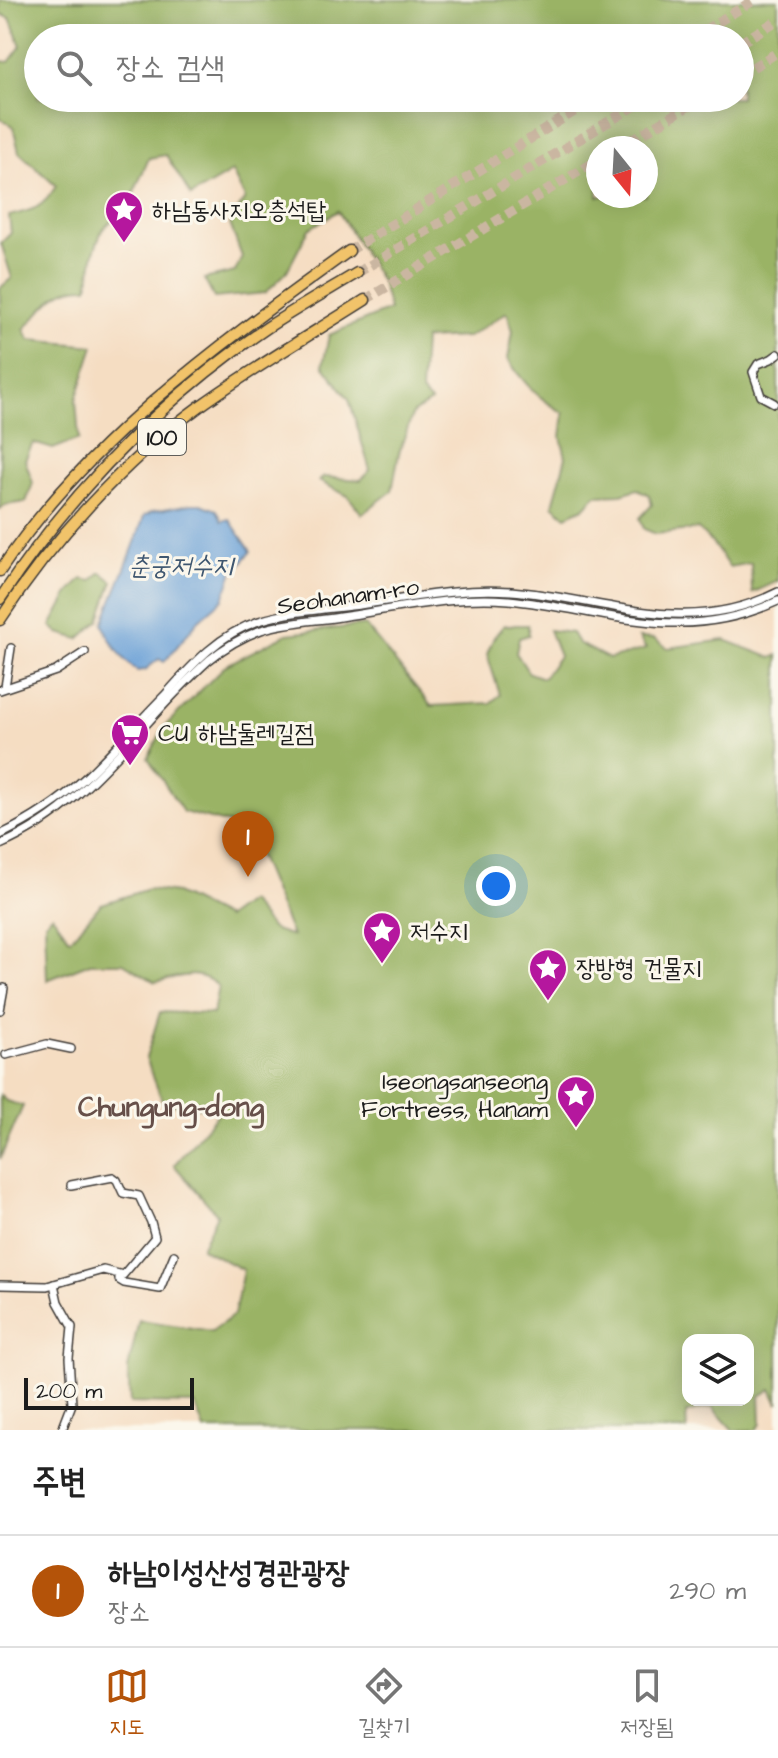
<!DOCTYPE html>
<html lang="ko">
<head>
<meta charset="utf-8">
<style>
  body { margin:0; font-family:"Architects Daughter","Poor Story",sans-serif; background:#f2f2f2; color:#222 }
  .controls { position:absolute; right:24px; bottom:24px; display:grid; overflow:hidden; border-radius:16px; box-shadow:0 4px 20px #0003 }
  .controls button { width:72px; height:72px; display:grid; place-items:center; padding:0; border:0; border-bottom:2px solid #e0e0e0; background:#fff; color:#222; font:40px sans-serif }
  .compass { position:absolute; left:586px; top:136px; width:72px; height:72px; border-radius:50%; background:#fff; box-shadow:0 4px 20px #0003; rotate:162deg }
  .scale { position:absolute; left:24px; bottom:20px; width:170px; box-sizing:border-box; padding-left:8px; border:4px solid #1c1c1c; border-top:0; font-size:22px; line-height:28px; white-space:nowrap; color:#1c1c1c; -webkit-text-stroke:6px #fbf7ec; paint-order:stroke }
  .you { position:absolute; left:496px; top:886px; width:28px; height:28px; margin:-20px; border:6px solid #fff; border-radius:50%; background:#1a73e8; box-shadow:0 0 0 12px #1a73e833 }
  .badge { display:grid; place-items:center; width:52px; height:52px; border-radius:50%; background:#b45309; color:#fff; font-size:26px; font-weight:700 }
  .pin { position:absolute; translate:-50% -66px; filter:drop-shadow(0 2px 4px #0008) }
  .pin::after { content:''; position:absolute; top:42px; width:28px; height:24px; background:inherit; clip-path:polygon(0 0,100% 0,50% 100%) }
  .list { margin:0; padding:0; list-style:none }
  h2 { display:flex; justify-content:space-between; align-items:center; height:104px; margin:0; padding:0 32px; font-size:34px }
  h2 small { font-size:26px; font-weight:400; color:#767676 }
  .list li { display:grid; grid-template-columns:52px 1fr auto; gap:24px; align-items:center; box-sizing:border-box; height:112px; padding:0 32px; border-top:2px solid #e0e0e0 }
  .list b { display:block; font-size:30px; white-space:nowrap }
  .list p { margin:0; font-size:26px; white-space:nowrap; color:#767676 }
  .list em { font-size:26px; font-style:normal; color:#767676 }
  .icon { flex:none; width:44px; height:44px; fill:none; stroke:currentColor; stroke-width:2; stroke-linecap:round; stroke-linejoin:round }
  .map { position:relative; flex:none; width:778px; height:1430px; overflow:hidden }
  .search { position:absolute; background:#fff; box-shadow:0 4px 20px #0003; left:24px; right:24px; top:24px; height:88px; display:flex; align-items:center; gap:20px; box-sizing:border-box; padding:0 28px; border-radius:44px; color:#767676; font-size:30px }
  .sheet { height:216px; background:#fff }
  nav { display:flex; justify-content:space-around; align-items:center; box-sizing:border-box; height:112px; border-top:2px solid #e0e0e0; background:#fff; font-size:22px; color:#767676 }
  nav a { display:grid; justify-items:center; gap:4px }
  nav .on { color:#b45309 }
  .map>svg:first-child { display:block }
</style>
</head>
<body>
<div class="map">
<svg width="778" height="1430" viewBox="0 0 778 1430">
  <rect width="100%" height="100%" fill="#fbf7ec"/>
  <filter id="ink" filterUnits="userSpaceOnUse"><feTurbulence type="fractalNoise" baseFrequency=".0125" numOctaves="2"/><feDisplacementMap in="SourceGraphic" scale="16" xChannelSelector="R" yChannelSelector="G"/><feConvolveMatrix kernelMatrix="1 2 1 2 8 2 1 2 1" color-interpolation-filters="sRGB"/></filter>
  <filter id="wash" filterUnits="userSpaceOnUse"><feTurbulence type="fractalNoise" baseFrequency=".006" numOctaves="4" result="noise"/><feDisplacementMap in="SourceGraphic" scale="32" xChannelSelector="R" yChannelSelector="G"/><feGaussianBlur stdDeviation="1.8" result="paint"/><feColorMatrix in="noise" values="0 0 0 0 0 0 0 0 0 0 0 0 0 0 0 0 0 1.4 0 .05"/><feComposite in="paint" operator="in"/></filter>
  <g filter="url(#wash)">
    <rect width="100%" height="100%" fill="#f5ddc2"/>
    <g fill="#9ab365" stroke="#5b6840" stroke-width="2" fill-rule="evenodd">
      <path d="M0 0H778V581L752 593 751 563 729 567 713 544 698 529 656 534 644 529 640 518 652 505 649 495 638 489 621 494 596 495 584 508 566 516 553 505 566 457 561 437 564 413C539 399 523 383 508 359L513 331 507 312 468 337 424 339 421 392 431 402 413 413 399 453 392 491 362 514 348 496 319 481 324 477 361 480 370 470 349 399 323 365 329 335 389 310 381 281 338 211 309 229 286 273 265 293 214 298 204 279 235 272 242 257 230 224 245 198 232 172 191 196 166 155 149 158 129 204 102 230 94 252 88 287C54 286 46 308 24 329L30 340 94 346 76 400 79 439 53 449 33 443 25 460 33 483 26 502 6 505 0 509V288L12 278 1 243 11 233 9 216C34 210 43 208 56 186L19 152 13 126 0 118V61L9 62 21 46 10 18 0 14ZM38 38H740V98H38ZM598 148H646V196H598Z"/>
      <polygon points="101,572 113,581 99,621 79,639 59,633 51,626 69,593 82,579 92,581"/>
      <path d="M365 625 431 706 490 703 500 695 487 654 494 637 504 625H528L529 635 519 638 516 653 529 673 543 678 559 656 549 630 572 633 578 643 609 659 646 649 639 638 654 639 668 648 725 640 772 658 778 655V1404L771 1389 760 1396 761 1424 756 1430H733L712 1407 686 1413 687 1430H204L195 1404 130 1403 128 1369 139 1320 212 1331 234 1315 243 1270 201 1248 217 1214 174 1165 221 1110 163 1103 146 1058 160 1012 213 1014 218 986C198 968 180 977 155 982L123 963H90L47 980 45 922 52 915 70 939 101 904 148 889 176 893 226 918 249 901 272 929 292 936 252 840 233 825 183 812 148 758 164 727 226 665 287 634ZM688 1340H748V1400H688Z"/>
      <polygon points="0,1095 6,1101 23,1106 0,1159"/>
    </g>
    <path fill="#6aa0d7" stroke="#435e7a" stroke-width="2" d="M191 504H201L217 510 222 521 229 519 251 551 241 564 234 565 235 566 223 599 198 621 166 660 164 662 159 659 145 670 137 671C123 661 109 640 103 624 116 588 133 553 144 516L153 511Z"/>
  </g>
  <g filter="url(#ink)">
    <g fill="none" stroke-linecap="round" stroke-linejoin="round">
      <g stroke="#cab6a1" stroke-width="10" stroke-dasharray="10 5" stroke-linecap="butt">
        <polyline points="692,38 754,0"/>
        <polyline points="740,43 778,20"/>
        <polyline points="740,75 778,52"/>
        <polyline points="618,148 702,98"/>
        <polyline points="349,251 596,98"/>
        <polyline points="357,273 648,98"/>
        <polyline points="365,300 598,160"/>
      </g>
      <defs>
        <g id="minor">
          <polyline points="774,403 761,396 753,372 758,364 771,359 778,354"/>
          <polyline points="5,687 11,648"/>
          <polyline points="0,690 56,671 85,652"/>
          <path d="M0 835C31 820 60 801 85 778 113 752 138 722 165 695 192 665 219 634 259 621 291 611 327 609 360 605 410 598 461 587 511 591 605 598 685 639 778 592"/>
          <path d="M0 845C92 805 137 724 209 660 225 647 242 637 261 630 286 622 314 621 340 617 395 609 453 595 509 600 608 610 679 646 778 601"/>
          <polyline points="0,1010 4,988"/>
          <polyline points="6,1055 47,1044 71,1049"/>
          <polyline points="119,1276 119,1280 124,1283 160,1289 174,1255"/>
          <polyline points="54,1284 58,1302 72,1327 69,1358 72,1404 62,1430"/>
          <polyline points="0,1285 47,1286 103,1270 123,1275 155,1237 151,1222 139,1196 123,1193 117,1180 113,1177 71,1185"/>
        </g>
        <g id="highway">
          <path d="M0 571C88 438 222 343 349 251"/>
          <path d="M0 599C71 492 162 399 268 327 297 308 327 291 357 273"/>
          <path d="M0 620C51 541 124 461 200 406 253 368 310 335 365 300"/>
        </g>
      </defs>
      <use href="#minor" stroke="#3d3935" stroke-width="10"/>
      <use href="#highway" stroke="#3d3935" stroke-width="13"/>
      <use href="#minor" stroke="#fff" stroke-width="7"/>
      <use href="#highway" stroke="#f1c36a" stroke-width="10"/>
    </g>
  </g>
  <defs>
    <symbol id="sight-pin" viewBox="-11 -11 22 30"><path d="M0 17L-7.5 6A9.5 9.5 0 1 1 7.5 6Z" fill="#b5179e" stroke="#fbf7ec"/><path d="M0-6L1.8-2.2L6-1.7L2.9 1.2L3.7 5.4L0 3.3L-3.7 5.4L-2.9 1.2L-6-1.7L-1.8-2.2Z" fill="#fff"/></symbol>
    <symbol id="supermarket-pin" viewBox="-11 -11 22 30"><path d="M0 17L-7.5 6A9.5 9.5 0 1 1 7.5 6Z" fill="#b5179e" stroke="#fbf7ec"/><path d="M-6-5.5h2.5l.6 2H6L4.5 2H-2.5L-4.4-4H-6ZM-1.5 3.2a1.3 1.3 0 1 0 .1 0ZM3 3.2a1.3 1.3 0 1 0 .1 0Z" fill="#fff"/></symbol>
  </defs>
  <g fill-rule="evenodd">
    <use href="#sight-pin" x="102" y="188" width="44" height="60"/>
    <use href="#supermarket-pin" x="108" y="711" width="44" height="60"/>
    <use href="#sight-pin" x="360" y="909" width="44" height="60"/>
    <use href="#sight-pin" x="526" y="946" width="44" height="60"/>
    <use href="#sight-pin" x="554" y="1073" width="44" height="60"/>
  </g>
  <g text-anchor="middle" stroke-width="6" stroke-linejoin="round" paint-order="stroke">
    <rect fill="#fbf7ec" stroke="#5f5e5a" stroke-width="2" x="138" y="419" width="48" height="36" rx="6"/>
    <g font-size="22" font-weight="bold" fill="#1c1c1c">
      <text x="162" y="445">100</text>
    </g>
    <g font-size="24" fill="#1c1c1c" stroke="#fbf7ec" text-anchor="start">
      <text x="152" y="218">하남동사지오층석탑</text>
      <text x="158" y="741">CU 하남둘레길점</text>
      <text x="410" y="939">저수지</text>
      <text x="576" y="976">장방형 건물지</text>
      <text x="548" y="1089" text-anchor="end">Iseongsanseong<tspan x="548" dy="28">Fortress, Hanam</tspan></text>
    </g>
    <g font-size="24" fill="#1c1c1c" stroke="#fbf7ec">
      <text transform="translate(348 596) rotate(-8)" y="8">Seohanam-ro</text>
    </g>
    <g font-size="26" font-style="italic" fill="#3f5770" stroke="#fbf7ec">
      <text x="181" y="574">춘궁저수지</text>
    </g>
    <g font-size="28" font-weight="bold" fill="#664f49" stroke="#fbf7ec">
      <text x="171" y="1116">Chungung-dong</text>
    </g>
  </g>
</svg>
<div class="controls">
<button><svg class="icon" aria-label="layers" viewBox="0 0 24 24"><path d="M12 4l9 5-9 5-9-5zM3 14l9 5 9-5"/></svg></button>
</div>
<svg class="compass" viewBox="-18 -18 36 36"><path d="M0-13l5 13h-10z" fill="#e53935"/><path d="M0 13l5-13h-10z" fill="#767676"/></svg>
<div class="scale">200 m</div>
<div class="you"></div>
<div class="pin badge" style="left:248px;top:877px">1</div>
<div class="search"><svg class="icon" aria-label="search" viewBox="0 0 24 24"><circle cx="10" cy="10" r="6"/><path d="M15 15l6 6"/></svg>장소 검색</div>
</div>
<section class="sheet">
<h2>주변<small></small></h2>
<ul class="list">
<li><span class="badge">1</span><div><b>하남이성산성경관광장</b><p>장소</p></div><em>290 m</em></li>
</ul>
</section>
<nav>
<a class="on"><svg class="icon" aria-label="map" viewBox="0 0 24 24"><path d="M3 6l6-2 6 2 6-2v14l-6 2-6-2-6 2zM9 4v14M15 6v14"/></svg>지도</a>
<a><svg class="icon" aria-label="directions" viewBox="0 0 24 24"><path d="M12 3l9 9-9 9-9-9zM9 14v-3h6M13 9l2 2-2 2"/></svg>길찾기</a>
<a><svg class="icon" aria-label="saved" viewBox="0 0 24 24"><path d="M7 4h10v16l-5-4-5 4z"/></svg>저장됨</a>
</nav>
</body>
</html>
